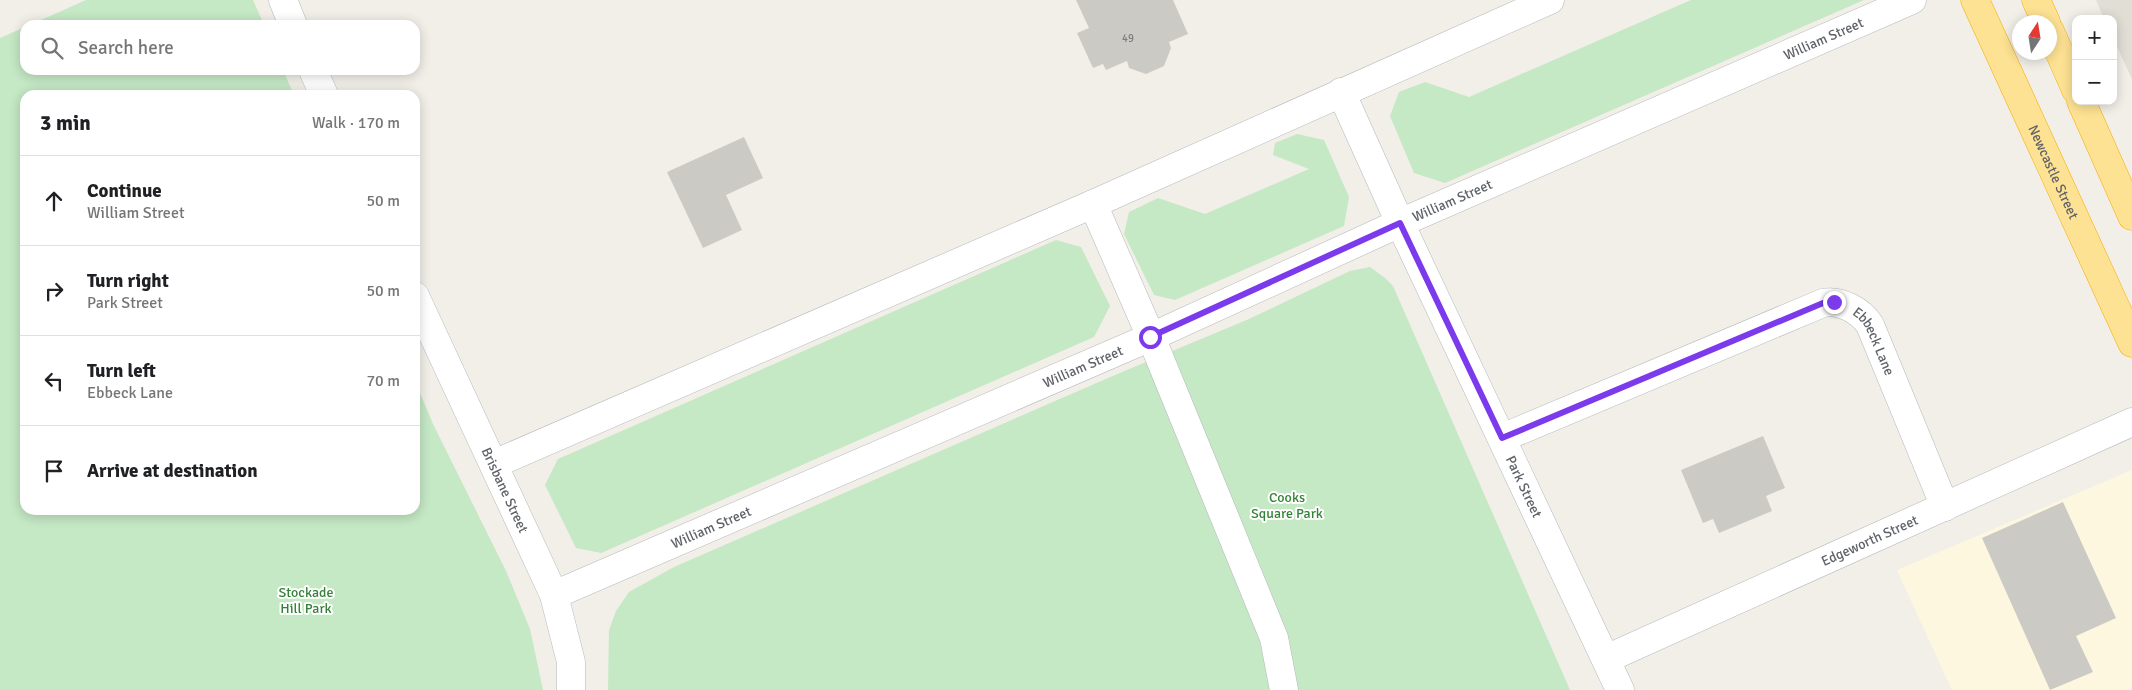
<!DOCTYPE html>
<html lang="en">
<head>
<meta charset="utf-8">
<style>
  body { margin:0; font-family:Signika,sans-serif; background:#f6f6f6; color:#202124 }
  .controls { position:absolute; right:15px; top:15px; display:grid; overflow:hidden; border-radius:10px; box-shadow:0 2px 12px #0003 }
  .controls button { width:45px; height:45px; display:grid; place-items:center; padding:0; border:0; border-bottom:1px solid #e0e0e0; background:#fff; color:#202124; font:25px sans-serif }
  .compass { position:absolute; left:2012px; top:15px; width:45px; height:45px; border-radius:50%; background:#fff; box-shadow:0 2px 12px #0003; rotate:12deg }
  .stop { position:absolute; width:15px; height:15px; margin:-11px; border:4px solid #7c3aed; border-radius:50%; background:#fff }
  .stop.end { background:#7c3aed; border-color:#fff; box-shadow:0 1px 5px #0008 }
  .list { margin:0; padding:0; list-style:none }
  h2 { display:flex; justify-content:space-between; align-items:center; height:65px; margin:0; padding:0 20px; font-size:21px }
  h2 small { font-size:16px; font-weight:400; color:#757577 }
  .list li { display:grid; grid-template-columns:32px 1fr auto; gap:15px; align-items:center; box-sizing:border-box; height:90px; padding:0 20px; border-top:1px solid #e0e0e0 }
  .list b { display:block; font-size:19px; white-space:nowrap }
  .list p { margin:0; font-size:16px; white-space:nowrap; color:#757577 }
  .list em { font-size:16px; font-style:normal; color:#757577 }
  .icon { flex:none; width:28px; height:28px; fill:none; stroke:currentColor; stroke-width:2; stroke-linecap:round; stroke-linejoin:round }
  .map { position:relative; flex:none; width:2132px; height:690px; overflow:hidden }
  .search { position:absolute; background:#fff; box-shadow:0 2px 12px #0003; left:20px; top:20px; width:400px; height:55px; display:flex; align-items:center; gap:12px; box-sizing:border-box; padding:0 18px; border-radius:15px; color:#757577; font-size:19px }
  .panel { position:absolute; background:#fff; box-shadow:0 2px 12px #0003; left:20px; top:90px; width:400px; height:425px; border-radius:15px }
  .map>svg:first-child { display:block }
</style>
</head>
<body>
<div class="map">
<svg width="2132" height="690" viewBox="0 0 2132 690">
  <rect width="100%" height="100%" fill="#f1efe8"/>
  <polygon fill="#fef7e0" points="2132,470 2132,690 1952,690 1897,570"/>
  <polygon fill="#e1ded6" points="2096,0 2132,0 2132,79 2113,38 2113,19 2104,19"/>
  <g fill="#c5e8c5">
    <polygon points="86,0 253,0 264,25 30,25"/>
    <polygon points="1691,0 1864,0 1445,183 1414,173 1390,116 1399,92 1425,82 1469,97"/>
    <polygon points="25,27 25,70 283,70 294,95 25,95 25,510 415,510 415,381 433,424 506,571 530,629 543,690 0,690 0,38"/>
    <polygon points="1297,134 1324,140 1349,197 1344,226 1175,300 1154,295 1124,234 1129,212 1158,198 1205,214 1309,169 1273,155 1275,143"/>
    <polygon points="1056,240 1081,247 1110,306 1094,337 601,553 576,548 545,485 558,459"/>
    <polygon points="1370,267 1385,278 1393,286 1570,690 608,690 609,630 616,611 629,592 674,567 1115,375 1249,319 1350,271"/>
  </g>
  <g fill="#cccac5">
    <polygon points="1076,0 1173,0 1188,34 1169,42 1171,48 1164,66 1146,74 1129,68 1127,61 1106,70 1103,64 1093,68 1077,33 1089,28"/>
    <polygon points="744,137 763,178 726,195 742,230 703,248 667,172"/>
    <polygon points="1763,436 1785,488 1766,496 1772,511 1719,533 1713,519 1703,523 1681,470"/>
    <polygon points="2063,502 2116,618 2076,636 2093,672 2050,690 1982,538"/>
  </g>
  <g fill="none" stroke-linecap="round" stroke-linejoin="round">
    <defs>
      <g id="minor">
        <polyline points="283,0 293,25"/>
        <polyline points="313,70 324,95"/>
        <path id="s1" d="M1341 92 1400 223 1620 690"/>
        <polyline points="1093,204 1151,337 1274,638 1284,690"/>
        <path id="s2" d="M415 296 554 595 571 662V690"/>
        <path id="s3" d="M1502 438 1823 303C1840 299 1861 311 1870 325L1945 507"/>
        <polyline points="494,464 1093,204 1550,0"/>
        <path id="s4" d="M554 595 1151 337 1400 223 1912 0"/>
        <path id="s5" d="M1606 659 2132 422"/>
      </g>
      <g id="highway">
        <path id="s6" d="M1975 0 2132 343"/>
        <polyline points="2036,0 2046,22"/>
        <polyline points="2050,31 2076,90"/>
        <polyline points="2081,101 2132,216"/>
      </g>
    </defs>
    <use href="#minor" stroke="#b5b8bc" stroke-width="29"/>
    <use href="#highway" stroke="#f9ab00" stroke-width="29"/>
    <use href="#minor" stroke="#fff" stroke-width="28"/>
    <use href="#highway" stroke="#fde293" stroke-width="28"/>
  </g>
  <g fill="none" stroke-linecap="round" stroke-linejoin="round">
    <polyline stroke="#7c3aed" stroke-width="6" points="1150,337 1400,223 1502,438 1823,303 1834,302"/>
  </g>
  <g text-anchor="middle" stroke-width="4" stroke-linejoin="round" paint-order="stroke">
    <g font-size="11" fill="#7a7d7f">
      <text x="1128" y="42">49</text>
    </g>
    <g font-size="14" fill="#5f6368" stroke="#fff">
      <text dy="5" stroke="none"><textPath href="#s4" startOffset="1386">William Street</textPath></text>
      <text dy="5" stroke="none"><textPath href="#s6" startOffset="189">Newcastle Street</textPath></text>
      <text dy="5" stroke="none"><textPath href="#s4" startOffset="981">William Street</textPath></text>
      <text dy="5" stroke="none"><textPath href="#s3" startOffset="419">Ebbeck Lane</textPath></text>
      <text dy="5" stroke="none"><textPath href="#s4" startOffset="576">William Street</textPath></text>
      <text dy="5" stroke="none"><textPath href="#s1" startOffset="435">Park Street</textPath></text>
      <text dy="5" stroke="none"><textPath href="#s2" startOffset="214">Brisbane Street</textPath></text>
      <text dy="5" stroke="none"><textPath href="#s4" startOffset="171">William Street</textPath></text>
      <text dy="5" stroke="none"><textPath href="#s5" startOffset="289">Edgeworth Street</textPath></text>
    </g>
    <g font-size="14" fill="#348238" stroke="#fff">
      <text x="1287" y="502">Cooks<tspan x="1287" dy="16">Square Park</tspan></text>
      <text x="306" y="597">Stockade<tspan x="306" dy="16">Hill Park</tspan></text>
    </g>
  </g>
</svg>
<div class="controls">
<button>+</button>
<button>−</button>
</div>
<svg class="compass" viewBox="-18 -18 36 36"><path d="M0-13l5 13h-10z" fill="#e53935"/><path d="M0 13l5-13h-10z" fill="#757577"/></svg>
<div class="stop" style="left:1150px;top:337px"></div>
<div class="stop end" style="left:1834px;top:302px"></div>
<div class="search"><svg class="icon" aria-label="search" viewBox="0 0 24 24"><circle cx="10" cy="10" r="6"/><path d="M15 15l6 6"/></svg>Search here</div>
<section class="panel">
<h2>3 min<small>Walk · 170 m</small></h2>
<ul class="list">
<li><svg class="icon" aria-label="ahead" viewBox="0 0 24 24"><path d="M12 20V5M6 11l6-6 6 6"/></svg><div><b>Continue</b><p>William Street</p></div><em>50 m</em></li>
<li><svg class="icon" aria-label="right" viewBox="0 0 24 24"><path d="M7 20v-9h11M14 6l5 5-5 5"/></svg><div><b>Turn right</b><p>Park Street</p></div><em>50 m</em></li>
<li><svg class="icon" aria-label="left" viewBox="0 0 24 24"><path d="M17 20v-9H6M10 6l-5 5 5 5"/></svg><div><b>Turn left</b><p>Ebbeck Lane</p></div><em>70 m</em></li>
<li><svg class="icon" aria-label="arrive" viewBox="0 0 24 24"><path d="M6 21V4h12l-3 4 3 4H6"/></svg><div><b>Arrive at destination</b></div></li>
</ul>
</section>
</div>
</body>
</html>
